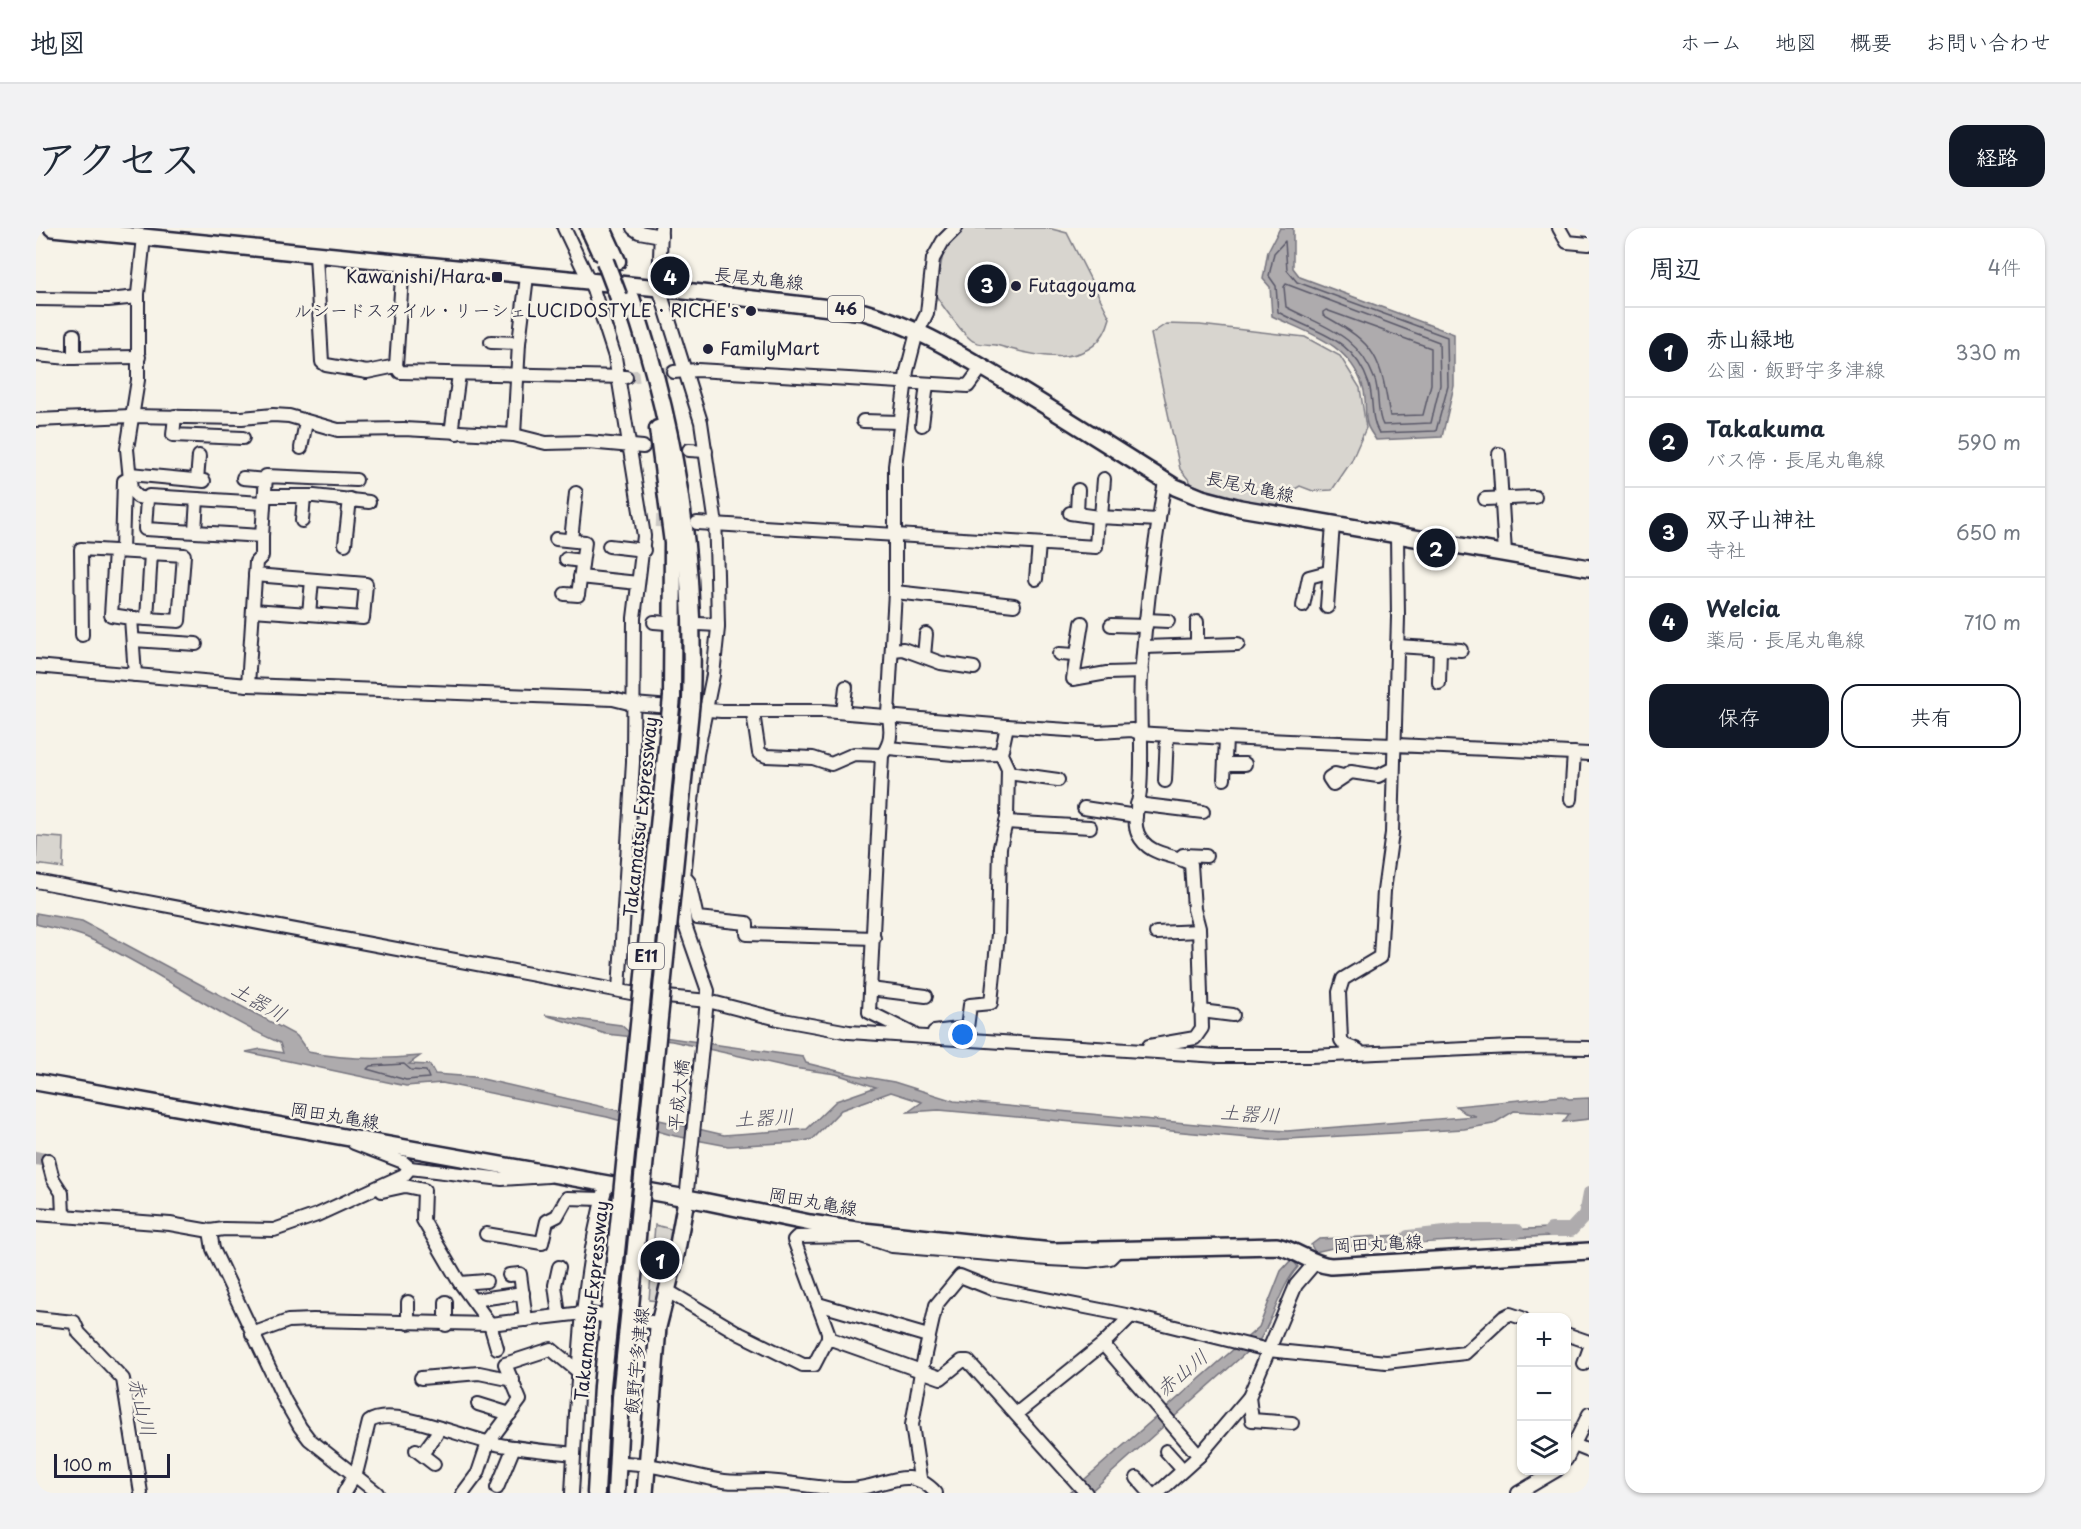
<!DOCTYPE html>
<html lang="ja">
<head>
<meta charset="utf-8">
<style>
  body { margin:0; font-family:"Playpen Sans","Klee One",sans-serif; background:#f2f2f3; color:#1f2937 }
  .controls { position:absolute; right:18px; bottom:18px; display:grid; overflow:hidden; border-radius:12px; box-shadow:0 2px 4px #0004 }
  .controls button { width:54px; height:54px; display:grid; place-items:center; padding:0; border:0; border-bottom:2px solid #e0e1e3; background:#fff; color:#1f2937; font:30px sans-serif }
  .scale { position:absolute; left:18px; bottom:15px; width:116px; box-sizing:border-box; padding-left:6px; border:3px solid #22223b; border-top:0; font-size:16px; line-height:21px; white-space:nowrap; color:#22223b; -webkit-text-stroke:4px #f7f3e8; paint-order:stroke }
  .you { position:absolute; left:927px; top:807px; width:21px; height:21px; margin:-15px; border:4px solid #fff; border-radius:50%; background:#1a73e8; box-shadow:0 0 0 9px #1a73e833 }
  .badge { display:grid; place-items:center; width:39px; height:39px; border-radius:50%; background:#111827; color:#fff; font-size:20px; font-weight:700 }
  .pin { position:absolute; translate:-50% -50%; border:3px solid #fff; box-shadow:0 2px 6px #0006 }
  .list { margin:0; padding:0; list-style:none }
  h2 { display:flex; justify-content:space-between; align-items:center; height:78px; margin:0; padding:0 24px; font-size:26px }
  h2 small { font-size:20px; font-weight:400; color:#747a83 }
  .list li { display:grid; grid-template-columns:39px 1fr auto; gap:18px; align-items:center; box-sizing:border-box; height:90px; padding:0 24px; border-top:2px solid #e0e1e3 }
  .list b { display:block; font-size:22px; white-space:nowrap }
  .list p { margin:0; font-size:20px; white-space:nowrap; color:#747a83 }
  .list em { font-size:20px; font-style:normal; color:#747a83 }
  .actions { display:flex; gap:12px; padding:18px 24px }
  .actions a { flex:1; padding:14px 0; border:2px solid #111827; border-radius:18px; text-align:center; font-size:21px; color:#111827 }
  .actions .main { background:#111827; color:#fff }
  .icon { flex:none; width:33px; height:33px; fill:none; stroke:currentColor; stroke-width:2; stroke-linecap:round; stroke-linejoin:round }
  .map { position:relative; flex:none; width:1553px; height:1265px; overflow:hidden; border-radius:18px }
  header { display:flex; align-items:center; gap:36px; box-sizing:border-box; height:84px; padding:0 30px; background:#fff; border-bottom:2px solid #e0e1e3 }
  header strong { font-size:28px }
  nav { display:flex; gap:33px; margin-inline-start:auto; font-size:21px }
  .intro { display:flex; align-items:center; justify-content:space-between; box-sizing:border-box; height:144px; padding:0 36px }
  h1 { margin:0; font-size:42px }
  .button { padding:15px 27px; border-radius:18px; background:#111827; color:#fff; font-size:21px; font-weight:700 }
  main { display:flex; gap:36px; padding:0 36px }
  aside { flex:1; background:#fff; border-radius:18px; box-shadow:0 2px 4px #0004 }
  .map>svg:first-child { display:block }
</style>
</head>
<body>
<header>
<strong>地図</strong>
<nav><a>ホーム</a><a>地図</a><a>概要</a><a>お問い合わせ</a></nav>
</header>
<div class="intro"><h1>アクセス</h1><a class="button">経路</a></div>
<main>
<div class="map">
<svg width="1553" height="1265" viewBox="0 0 1553 1265">
  <rect width="100%" height="100%" fill="#f7f3e8"/>
  <filter id="ink" filterUnits="userSpaceOnUse"><feTurbulence type="fractalNoise" baseFrequency=".0167" numOctaves="2"/><feDisplacementMap in="SourceGraphic" scale="12" xChannelSelector="R" yChannelSelector="G"/><feConvolveMatrix kernelMatrix="1 2 1 2 8 2 1 2 1" color-interpolation-filters="sRGB"/></filter>
  <g filter="url(#ink)">
    <g fill="#d8d5cf" stroke="#7d7c85" stroke-width="1.5">
      <path d="M929 0H1012L1031 5 1074 90C1060 144 1000 129 960 117 954 116 943 117 937 113 928 108 905 76 899 66L908 21Z"/>
      <polygon points="1130,96 1164,97 1269,109 1304,128 1324,160 1330,200 1315,234 1296,262 1277,263 1264,258 1250,266 1239,281 1174,264 1156,256 1144,241 1115,106"/>
      <polygon points="1,608 28,610 27,640 0,636"/>
      <polygon points="619,997 639,1002 622,1073 613,1072"/>
    </g>
    <g fill="#aeabad" stroke="#76747f" stroke-width="1.5">
      <path d="M1244 0H1257V40L1264 49 1418 106V158L1406 209 1340 212C1337 207 1332 201 1331 196 1328 184 1331 171 1327 159 1313 115 1274 106 1236 88L1234 59 1227 51 1232 23Z"/>
      <path d="M0 685 46 693 261 808 272 824C310 832 345 832 384 828L373 836 394 837 399 846 438 849 688 907 771 901 800 873 840 859 800 846 757 840 636 813 570 806 509 787 585 797 593 804 767 829 770 835 818 847 858 854 918 873 1202 900 1251 903 1440 888 1429 885 1420 878 1526 868 1533 871 1553 870V891L1527 894 1533 886 1478 883 1457 896 1428 901 1235 912 903 882 872 884 886 874 855 864 805 882 777 911 763 914 692 918 639 908 571 889 406 855 370 858 210 824 225 821 247 825 244 815C178 786 120 741 54 711 38 703 17 701 0 696Z"/>
      <polygon points="1533,999 1533,1007 1301,1019 1279,1024 1275,1017 1283,1011"/>
      <path d="M1256 1031 1262 1039C1244 1059 1239 1088 1223 1113L1053 1265H1033L1223 1099 1245 1043Z"/>
    </g>
    <g fill="none" stroke-linecap="round" stroke-linejoin="round">
      <g stroke="#5a5969" stroke-width="1.5">
        <path d="M1249 13 1251 42 1261 54 1411 109 1412 158 1400 203 1343 205C1334 190 1338 173 1333 156 1317 108 1281 106 1242 84L1240 58 1233 48 1238 25Z"/>
        <path d="M1250 56 1403 114 1404 157 1395 195 1347 197C1340 185 1344 166 1339 152 1322 106 1290 100 1250 79L1248 59Z"/>
        <path d="M1290 82 1395 120V156L1387 187 1354 188C1344 129 1342 117 1287 87V84Z"/>
        <polygon points="368,836 375,842 390,843 393,850 370,852 331,841 334,838"/>
      </g>
      <g stroke="#aeabad" stroke-width="14">
        <polyline points="0,930 9,932"/>
        <polyline points="1515,1002 1535,1002 1549,987 1553,966"/>
        <polyline points="1372,1009 1428,1003 1481,1003"/>
      </g>
      <g stroke="#ccc9c5" stroke-width="12" stroke-dasharray="12 6" stroke-linecap="butt">
        <polyline points="591,149 638,144"/>
        <polyline points="620,293 641,294"/>
      </g>
      <defs>
        <g id="minor">
          <polyline points="528,0 557,61 579,129 608,308 598,390 597,534 583,762"/>
          <polyline points="597,0 603,4 625,8"/>
          <polyline points="625,0 623,60 665,194 679,290 681,346 682,400 677,447 661,526 646,668 649,697 672,763 650,972"/>
          <polyline points="1523,0 1531,14 1553,16"/>
          <polyline points="108,9 102,66 102,152 91,221 95,262 102,269 111,271 109,301 226,308 226,328 220,334 212,457"/>
          <polyline points="280,27 286,134 290,137 331,144 360,138 364,144 590,149"/>
          <polyline points="0,71 72,72 102,69"/>
          <polyline points="455,114 483,115"/>
          <polyline points="0,127 33,130 103,129"/>
          <polyline points="38,130 38,107"/>
          <polyline points="360,138 367,35"/>
          <polyline points="638,144 661,142 932,158 946,139"/>
          <polyline points="139,188 137,207 207,210"/>
          <polyline points="0,192 95,188 206,190 237,187 253,188 302,202 368,201 478,207 483,115 491,48"/>
          <polyline points="827,193 864,194"/>
          <polyline points="886,197 891,156"/>
          <polyline points="421,205 416,198 423,146"/>
          <polyline points="478,207 510,215 552,214 607,219"/>
          <polyline points="265,220 270,194"/>
          <polyline points="653,222 670,223"/>
          <polyline points="1463,226 1469,325"/>
          <polyline points="94,246 168,253"/>
          <polyline points="207,250 230,252"/>
          <polyline points="161,252 163,228"/>
          <polyline points="229,268 278,268 333,274"/>
          <polyline points="111,271 113,268 228,275"/>
          <polyline points="1449,271 1499,269"/>
          <polyline points="1034,285 1062,289"/>
          <polyline points="1041,285 1042,262"/>
          <polyline points="1065,289 1068,251"/>
          <polyline points="266,293 268,268"/>
          <polyline points="661,295 1060,319 1062,289 1123,292"/>
          <polyline points="159,303 161,271"/>
          <polyline points="226,308 230,248 320,252"/>
          <polyline points="520,311 549,314 542,367 529,366"/>
          <polyline points="535,312 540,265"/>
          <polyline points="309,316 314,271"/>
          <polyline points="573,318 608,322"/>
          <polyline points="79,323 148,327 143,393 95,390"/>
          <polyline points="86,323 88,253 90,252"/>
          <polyline points="530,331 546,333"/>
          <polyline points="544,349 602,355"/>
          <polyline points="1000,351 1003,316"/>
          <polyline points="859,364 978,377"/>
          <polyline points="1267,378 1273,349 1292,344"/>
          <polyline points="1291,379 1297,296"/>
          <polyline points="217,382 327,390 330,356 219,347"/>
          <polyline points="273,386 276,352"/>
          <polyline points="111,391 115,325"/>
          <polyline points="1110,392 1132,393"/>
          <polyline points="618,394 631,395"/>
          <polyline points="1046,395 1037,451 1071,445 1106,444"/>
          <polyline points="662,396 682,397"/>
          <polyline points="1075,397 1110,398"/>
          <polyline points="46,407 45,321 79,323 75,387 95,390 99,447"/>
          <polyline points="97,412 160,416"/>
          <polyline points="1161,417 1161,394"/>
          <polyline points="1361,418 1425,422"/>
          <polyline points="1108,419 1202,416"/>
          <polyline points="857,422 867,421 905,435 938,440"/>
          <polyline points="1023,426 1039,427"/>
          <polyline points="888,428 890,406"/>
          <path d="M0 438 212 457 577 471 597 476 685 483H788L971 498 1062 504 1096 502 1103 505C1253 515 1403 517 1553 526"/>
          <polyline points="1403,455 1404,420"/>
          <polyline points="807,484 810,459"/>
          <polyline points="717,485 723,525 730,528 777,530 795,536 818,526 846,527"/>
          <polyline points="852,520 929,527 965,526"/>
          <polyline points="1189,536 1209,536"/>
          <polyline points="972,545 1022,552"/>
          <polyline points="1307,548 1299,546 1293,550 1297,556 1315,544 1342,548 1356,541"/>
          <polyline points="1188,551 1190,511"/>
          <polyline points="1129,553 1131,507"/>
          <polyline points="1535,571 1538,525"/>
          <polyline points="1101,576 1167,584"/>
          <polyline points="1048,580 1100,588"/>
          <polyline points="970,594 1054,599"/>
          <polyline points="1145,629 1147,627 1170,628"/>
          <polyline points="648,648 653,654 661,690 711,695 711,706 838,710"/>
          <polyline points="0,653 600,766 672,773 742,791 813,804 1183,828 1274,828 1476,819 1553,820"/>
          <polyline points="1120,705 1163,703"/>
          <polyline points="834,761 890,768"/>
          <polyline points="1165,783 1197,787"/>
          <polyline points="898,804 931,800 934,777 955,775 962,706 964,619 971,590 972,541 965,526 971,498"/>
          <path d="M877 806 833 784 846 527C856 515 856 501 852 486L859 364V238L871 143 880 108 891 85 897 31 907 13 920 0"/>
          <path d="M1113 818 1159 810 1166 800 1163 700 1158 681 1155 636C1137 625 1113 629 1102 606 1096 592 1103 576 1104 562 1107 524 1103 485 1105 448 1110 382 1118 317 1129 253"/>
          <polyline points="1322,822 1309,817 1305,812 1303,764 1307,751 1344,729 1348,663 1356,605 1362,389 1361,307"/>
          <polyline points="318,915 367,934 374,940"/>
          <polyline points="12,932 17,951 26,965 27,986"/>
          <polyline points="346,963 369,958 388,962 387,992 422,1052 454,1096 461,1120"/>
          <polyline points="0,986 134,996 174,1003 188,1001 238,1002 281,987 368,947 374,940 466,951 512,948"/>
          <polyline points="174,1003 177,1021 249,1173 264,1199 273,1211 341,1265"/>
          <polyline points="450,1006 506,1015 511,993 521,988 531,970 567,971"/>
          <polyline points="826,1008 856,1018 1012,1031 1052,1033 1074,1030 1083,1021"/>
          <polyline points="523,1039 519,1057 523,1087"/>
          <polyline points="473,1047 484,1046 490,1092"/>
          <polyline points="424,1055 450,1053"/>
          <polyline points="630,1062 704,1106 767,1137 778,1137 792,1110 905,1150 926,1133 932,1133 1050,1265"/>
          <polyline points="437,1072 487,1065"/>
          <polyline points="782,1076 892,1108"/>
          <polyline points="0,1090 38,1094 43,1105 87,1151 105,1265"/>
          <polyline points="599,1092 623,1095"/>
          <polyline points="372,1095 372,1074"/>
          <polyline points="410,1097 410,1074"/>
          <polyline points="216,1106 252,1093 277,1092 454,1096 547,1085 568,1088"/>
          <polyline points="1530,1106 1553,1114"/>
          <polyline points="792,1110 792,1104 758,1012 761,1009 825,1008"/>
          <polyline points="1067,1116 1163,1228"/>
          <polyline points="1548,1136 1553,1122"/>
          <polyline points="385,1150 443,1145 477,1152"/>
          <polyline points="1213,1169 1216,1192 1256,1195"/>
          <polyline points="442,1176 474,1186"/>
          <polyline points="980,1186 1067,1116 1095,1088"/>
          <polyline points="1538,1217 1553,1223"/>
          <polyline points="380,1222 398,1236"/>
          <polyline points="1130,1223 1147,1242"/>
          <polyline points="386,1226 400,1207 402,1200"/>
          <polyline points="1530,1232 1553,1186"/>
          <path d="M589 1235C623 1236 654 1248 688 1253 702 1255 715 1253 729 1253 756 1254 783 1261 811 1261 847 1262 871 1233 900 1265"/>
          <polyline points="884,1250 876,1197 885,1144 900,1077 924,1048 954,1060 1095,1088 1232,1122 1350,1134 1429,1125 1468,1089 1474,1086 1486,1090"/>
          <polyline points="1101,1250 1114,1265"/>
          <polyline points="461,1260 478,1219"/>
          <path d="M308 1265 321 1242 333 1194C354 1177 429 1210 455 1215 482 1221 510 1223 538 1226"/>
          <polyline points="427,1265 442,1245 452,1215 484,1172 469,1136 515,1121 543,1144"/>
          <path d="M536 1265C542 1162 542 1057 570 958"/>
          <polyline points="1122,1265 1163,1228 1213,1169 1260,1057 1278,1036"/>
          <polyline points="1482,1265 1521,1242"/>
        </g>
        <g id="major">
          <path d="M16 0 623 60 828 84C875 97 914 120 956 145 1018 182 1078 221 1139 259L1166 270 1204 280 1553 340"/>
          <path d="M0 854 667 973 774 995 827 1003 1016 1023 1241 1018C1261 1022 1275 1036 1295 1038L1553 1023"/>
          <polyline points="609,1265 622,1099 640,1027 650,972"/>
        </g>
        <g id="highway">
          <polyline points="553,0 564,24"/>
          <polyline points="566,0 581,33"/>
          <path d="M595 70C641 202 660 333 655 472"/>
          <polyline points="622,201 637,315 636,469"/>
          <polyline points="560,1265 566,1158 584,986"/>
          <polyline points="580,1265 585,1169 603,989"/>
        </g>
      </defs>
      <use href="#minor" stroke="#22223b" stroke-width="16"/>
      <use href="#major" stroke="#22223b" stroke-width="20"/>
      <use href="#highway" stroke="#22223b" stroke-width="21"/>
      <use href="#minor" stroke="#f7f3e8" stroke-width="12"/>
      <use href="#major" stroke="#f7f3e8" stroke-width="15"/>
      <use href="#highway" stroke="#f7f3e8" stroke-width="16"/>
      <defs>
        <g id="highway-bridge">
          <polyline points="569,33 583,70"/>
          <polyline points="584,986 636,469"/>
          <polyline points="603,989 655,472"/>
        </g>
      </defs>
      <use href="#highway-bridge" stroke="#22223b" stroke-width="21" stroke-linecap="butt"/>
      <use href="#highway-bridge" stroke="#f7f3e8" stroke-width="16"/>
    </g>
  </g>
  <g fill="#22223b" stroke="#f7f3e8" stroke-width="2">
    <rect x="455" y="43" width="12" height="12" rx="3"/>
    <circle cx="980" cy="58" r="6"/>
    <circle cx="715" cy="83" r="6"/>
    <circle cx="672" cy="121" r="6"/>
  </g>
  <g text-anchor="middle" stroke-width="5" stroke-linejoin="round" paint-order="stroke">
    <g fill="#f7f3e8" stroke="#62616f" stroke-width="1.5">
      <rect x="792" y="68" width="36" height="26" rx="4.5"/>
      <rect x="592" y="715" width="36" height="26" rx="4.5"/>
    </g>
    <g font-size="16" font-weight="bold" fill="#22223b">
      <text x="810" y="87">46</text>
      <text x="610" y="734">E11</text>
    </g>
    <g font-size="18" fill="#22223b" stroke="#f7f3e8" text-anchor="end">
      <text x="449" y="55">Kawanishi/Hara</text>
      <text x="992" y="64" text-anchor="start">Futagoyama</text>
      <text x="703" y="89">ルシードスタイル・リーシェLUCIDOSTYLE・RICHE's</text>
      <text x="684" y="127" text-anchor="start">FamilyMart</text>
    </g>
    <g font-size="18" fill="#22223b" stroke="#f7f3e8">
      <text transform="translate(723 51) rotate(6)" y="6">長尾丸亀線</text>
      <text transform="translate(1214 259) rotate(12)" y="6">長尾丸亀線</text>
      <text transform="translate(605 589) rotate(-84)" y="6">Takamatsu Expressway</text>
      <text transform="translate(643 867) rotate(-84)" y="6">平成大橋</text>
      <text transform="translate(299 888) rotate(9)" y="6">岡田丸亀線</text>
      <text transform="translate(777 974) rotate(10)" y="6">岡田丸亀線</text>
      <text transform="translate(1342 1016) rotate(-3)" y="6">岡田丸亀線</text>
      <text transform="translate(556 1073) rotate(-84)" y="6">Takamatsu Expressway</text>
      <text transform="translate(601 1133) rotate(-84)" y="6">飯野宇多津線</text>
    </g>
    <g font-size="20" font-style="italic" fill="#535263" stroke="#f7f3e8">
      <text transform="translate(223 774) rotate(30)" y="7">土器川</text>
      <text transform="translate(1214 886) rotate(4)" y="7">土器川</text>
      <text transform="translate(728 890) rotate(-3)" y="7">土器川</text>
      <text transform="translate(1146 1145) rotate(-40)" y="7">赤山川</text>
      <text transform="translate(106 1179) rotate(77)" y="7">赤山川</text>
    </g>
  </g>
</svg>
<div class="controls">
<button>+</button>
<button>−</button>
<button><svg class="icon" aria-label="layers" viewBox="0 0 24 24"><path d="M12 4l9 5-9 5-9-5zM3 14l9 5 9-5"/></svg></button>
</div>
<div class="scale">100 m</div>
<div class="you"></div>
<div class="pin badge" style="left:624px;top:1032px">1</div>
<div class="pin badge" style="left:1400px;top:320px">2</div>
<div class="pin badge" style="left:951px;top:56px">3</div>
<div class="pin badge" style="left:634px;top:48px">4</div>
</div>
<aside>
<h2>周辺<small>4件</small></h2>
<ul class="list">
<li><span class="badge">1</span><div><b>赤山緑地</b><p>公園 · 飯野宇多津線</p></div><em>330 m</em></li>
<li><span class="badge">2</span><div><b>Takakuma</b><p>バス停 · 長尾丸亀線</p></div><em>590 m</em></li>
<li><span class="badge">3</span><div><b>双子山神社</b><p>寺社</p></div><em>650 m</em></li>
<li><span class="badge">4</span><div><b>Welcia</b><p>薬局 · 長尾丸亀線</p></div><em>710 m</em></li>
</ul>
<div class="actions"><a class="main">保存</a><a>共有</a></div>
</aside>
</main>
</body>
</html>
